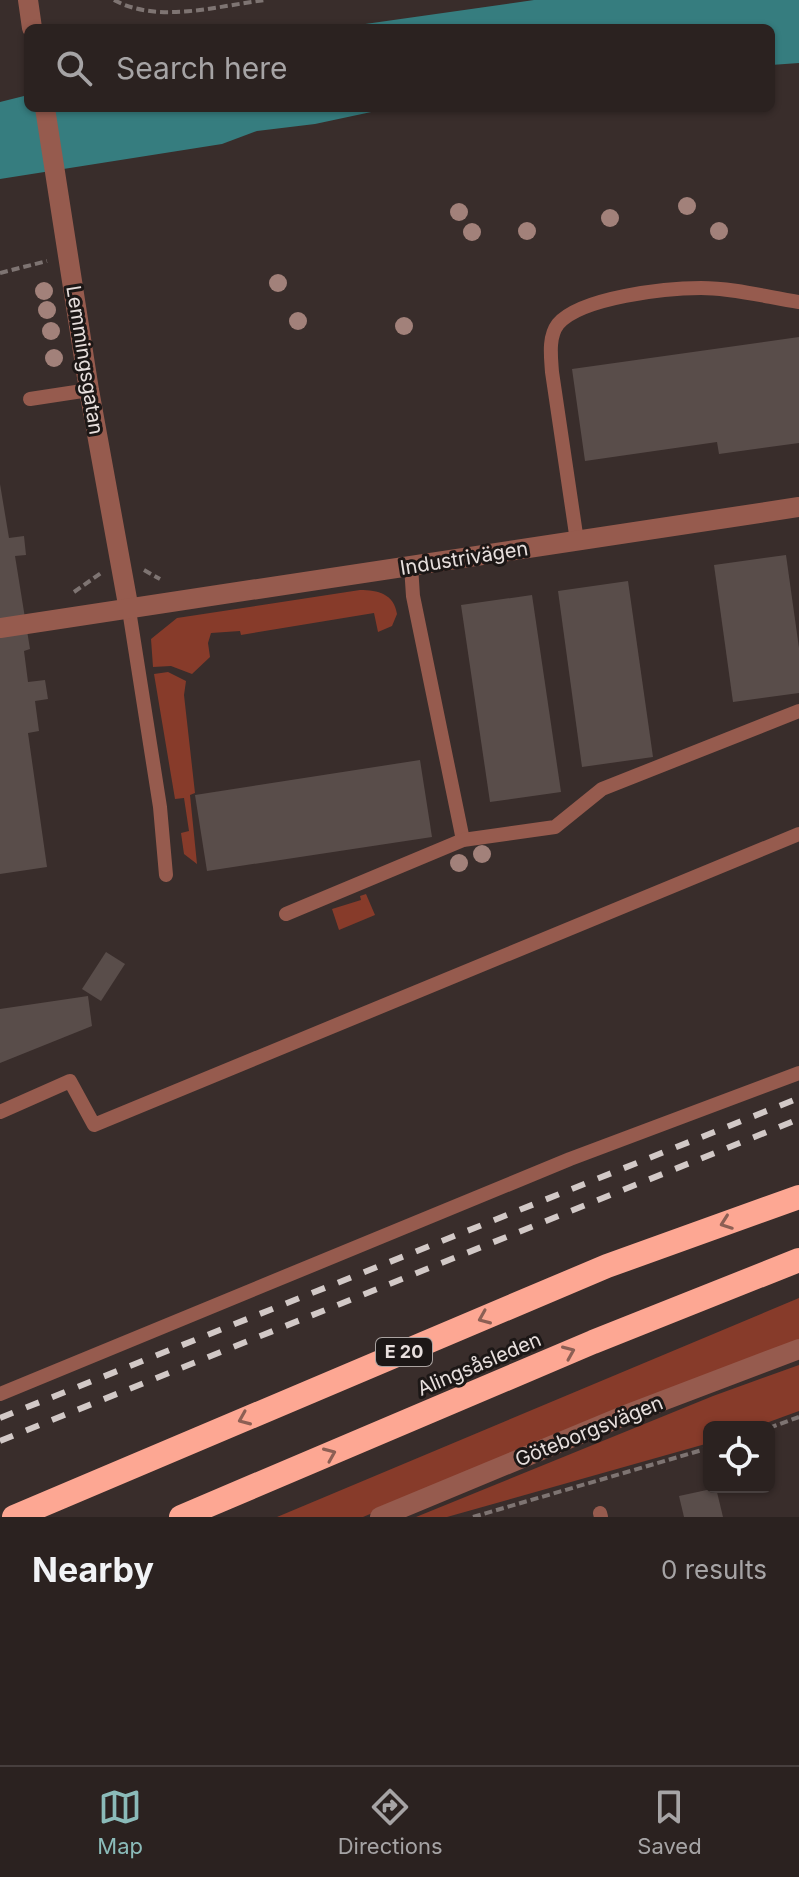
<!DOCTYPE html>
<html lang="en">
<head>
<meta charset="utf-8">
<style>
  body { margin:0; font-family:Inter,sans-serif; background:#332a29; color:#f1f3f6 }
  .controls { position:absolute; right:24px; bottom:24px; display:grid; overflow:hidden; border-radius:12px; box-shadow:0 2px 6px #0004 }
  .controls button { width:72px; height:72px; display:grid; place-items:center; padding:0; border:0; border-bottom:2px solid #473f3e; background:#2b2220; color:#f1f3f6; font:40px sans-serif }
  .list { margin:0; padding:0; list-style:none }
  h2 { display:flex; justify-content:space-between; align-items:center; height:104px; margin:0; padding:0 32px; font-size:34px }
  h2 small { font-size:26px; font-weight:400; color:#a6a4a5 }
  .icon { flex:none; width:44px; height:44px; fill:none; stroke:currentColor; stroke-width:2; stroke-linecap:round; stroke-linejoin:round }
  .map { position:relative; flex:none; width:799px; height:1517px; overflow:hidden }
  .search { position:absolute; background:#2b2220; box-shadow:0 2px 6px #0004; left:24px; right:24px; top:24px; height:88px; display:flex; align-items:center; gap:20px; box-sizing:border-box; padding:0 28px; border-radius:12px; color:#a6a4a5; font-size:30px }
  .sheet { height:248px; background:#2b2220 }
  nav { display:flex; justify-content:space-around; align-items:center; box-sizing:border-box; height:112px; border-top:2px solid #473f3e; background:#2b2220; font-size:22px; color:#a6a4a5 }
  nav a { display:grid; justify-items:center; gap:4px }
  nav .on { color:#8bbbb9 }
  .map>svg:first-child { display:block }
</style>
</head>
<body>
<div class="map">
<svg width="799" height="1517" viewBox="0 0 799 1517">
  <rect width="100%" height="100%" fill="#392d2b"/>
  <g fill="#873b2a">
    <path d="M360 590C378 590 394 594 397 614L392 626 378 632 374 613 241 635 240 631 211 633 208 643 210 657 192 674 171 666 153 667 151 639 177 618Z"/>
    <polygon points="168,672 186,681 184,695 195,793 190,795 197,864 184,854 181,833 189,831 184,798 175,799 154,674"/>
    <polygon points="366,894 375,915 339,930 332,909 361,900 360,896"/>
    <polygon points="799,1298 799,1342 644,1400 363,1517 277,1517"/>
    <polygon points="799,1365 799,1411 755,1427 709,1427 709,1443 447,1517 416,1517 713,1396"/>
  </g>
  <g fill="#367d7f">
    <polygon points="534,0 799,0 799,63 771,65 771,28 337,28"/>
    <polygon points="28,95 28,108 390,108 315,124 257,131 222,144 0,179 0,102"/>
  </g>
  <g fill="#594d4a">
    <polygon points="799,337 799,443 719,454 717,442 585,461 572,369"/>
    <polygon points="0,484 9,538 24,536 26,555 15,556 30,649 24,651 28,682 45,680 48,699 35,701 39,731 28,733 47,867 0,874"/>
    <polygon points="786,555 799,648 799,693 733,702 714,565"/>
    <polygon points="628,581 653,757 582,767 558,591"/>
    <polygon points="532,595 561,792 490,802 461,605"/>
    <polygon points="420,760 432,837 207,871 195,795"/>
    <polygon points="106,952 125,964 101,1001 82,989"/>
    <polygon points="88,996 92,1026 0,1063 0,1009"/>
    <polygon points="716,1488 723,1517 684,1517 679,1496"/>
  </g>
  <g fill="none" stroke-linecap="round" stroke-linejoin="round">
    <g stroke="#7e7472" stroke-width="4" stroke-dasharray="8 4" stroke-linecap="butt">
      <path d="M114 0C158 24 217 6 265 0"/>
      <polyline points="0,273 47,261"/>
      <polyline points="144,570 160,579"/>
      <polyline points="74,592 101,573"/>
      <polyline points="769,1428 799,1417"/>
      <polyline points="473,1517 709,1448"/>
    </g>
    <g stroke="#965b4e" stroke-width="14">
      <polyline points="30,399 89,390"/>
      <path d="M577 541 552 372C551 357 548 337 558 324 581 297 667 288 701 288 733 288 767 297 799 302"/>
      <polyline points="411,566 413,596 463,840"/>
      <polyline points="129,610 160,807 166,875"/>
      <polyline points="286,914 463,840 555,827 602,789 799,711"/>
      <polyline points="0,1112 70,1081 94,1125 799,834"/>
      <polyline points="0,1394 570,1159 799,1073"/>
      <polyline points="600,1513 601,1517"/>
    </g>
    <g stroke="#965b4e" stroke-width="20">
      <polyline points="28,0 32,28"/>
      <polyline points="45,108 89,390 129,610"/>
    </g>
    <g stroke="#965b4e" stroke-width="20">
      <polyline points="0,628 799,507"/>
      <polyline points="380,1517 628,1414 799,1349"/>
    </g>
    <g stroke="#fda793" stroke-width="24">
      <polyline points="14,1517 607,1266 799,1197"/>
      <polyline points="181,1517 593,1342 799,1260"/>
    </g>
    <g stroke="#d2c9c7" stroke-width="6" stroke-dasharray="14 14" stroke-linecap="butt">
      <polyline points="0,1418 799,1098"/>
      <polyline points="0,1441 799,1119"/>
    </g>
  </g>
  <g fill="#a2817a">
    <circle cx="687" cy="206" r="9"/>
    <circle cx="459" cy="212" r="9"/>
    <circle cx="610" cy="218" r="9"/>
    <circle cx="527" cy="231" r="9"/>
    <circle cx="719" cy="231" r="9"/>
    <circle cx="472" cy="232" r="9"/>
    <circle cx="278" cy="283" r="9"/>
    <circle cx="44" cy="291" r="9"/>
    <circle cx="47" cy="310" r="9"/>
    <circle cx="298" cy="321" r="9"/>
    <circle cx="404" cy="326" r="9"/>
    <circle cx="51" cy="331" r="9"/>
    <circle cx="54" cy="358" r="9"/>
    <circle cx="482" cy="854" r="9"/>
    <circle cx="459" cy="863" r="9"/>
  </g>
  <defs><path id="oneway-chevron" d="M-2-3.5L2.5 0L-2 3.5" fill="none" stroke-width="1.6" stroke-linecap="round" stroke-linejoin="round" transform="scale(2)"/></defs>
  <g stroke="#8c5f54">
    <use href="#oneway-chevron" transform="translate(726 1223) rotate(160)"/>
    <use href="#oneway-chevron" transform="translate(484 1318) rotate(157)"/>
    <use href="#oneway-chevron" transform="translate(569 1352) rotate(-23)"/>
    <use href="#oneway-chevron" transform="translate(244 1419) rotate(157)"/>
    <use href="#oneway-chevron" transform="translate(330 1454) rotate(-23)"/>
  </g>
  <g text-anchor="middle" stroke-width="6" stroke-linejoin="round" paint-order="stroke">
    <rect fill="#1c1716" stroke="#aaa3a1" stroke-width="2" x="376" y="1338" width="56" height="28" rx="6"/>
    <g font-size="18" font-weight="bold" fill="#e7dfdd">
      <text x="404" y="1358">E 20</text>
    </g>
    <g font-size="20" fill="#e7dfdd" stroke="#1c1716">
      <text transform="translate(85 360) rotate(81)" y="7">Lemmingsgatan</text>
      <text transform="translate(464 558) rotate(-9)" y="7">Industrivägen</text>
      <text transform="translate(479 1364) rotate(-23)" y="7">Alingsåsleden</text>
      <text transform="translate(589 1431) rotate(-22)" y="7">Göteborgsvägen</text>
    </g>
  </g>
</svg>
<div class="controls">
<button><svg class="icon" aria-label="locate" viewBox="0 0 24 24"><circle cx="12" cy="12" r="6"/><path d="M12 2v4M12 18v4M2 12h4M18 12h4"/></svg></button>
</div>
<div class="search"><svg class="icon" aria-label="search" viewBox="0 0 24 24"><circle cx="10" cy="10" r="6"/><path d="M15 15l6 6"/></svg>Search here</div>
</div>
<section class="sheet">
<h2>Nearby<small>0 results</small></h2>
<ul class="list">
</ul>
</section>
<nav>
<a class="on"><svg class="icon" aria-label="map" viewBox="0 0 24 24"><path d="M3 6l6-2 6 2 6-2v14l-6 2-6-2-6 2zM9 4v14M15 6v14"/></svg>Map</a>
<a><svg class="icon" aria-label="directions" viewBox="0 0 24 24"><path d="M12 3l9 9-9 9-9-9zM9 14v-3h6M13 9l2 2-2 2"/></svg>Directions</a>
<a><svg class="icon" aria-label="saved" viewBox="0 0 24 24"><path d="M7 4h10v16l-5-4-5 4z"/></svg>Saved</a>
</nav>
</body>
</html>
